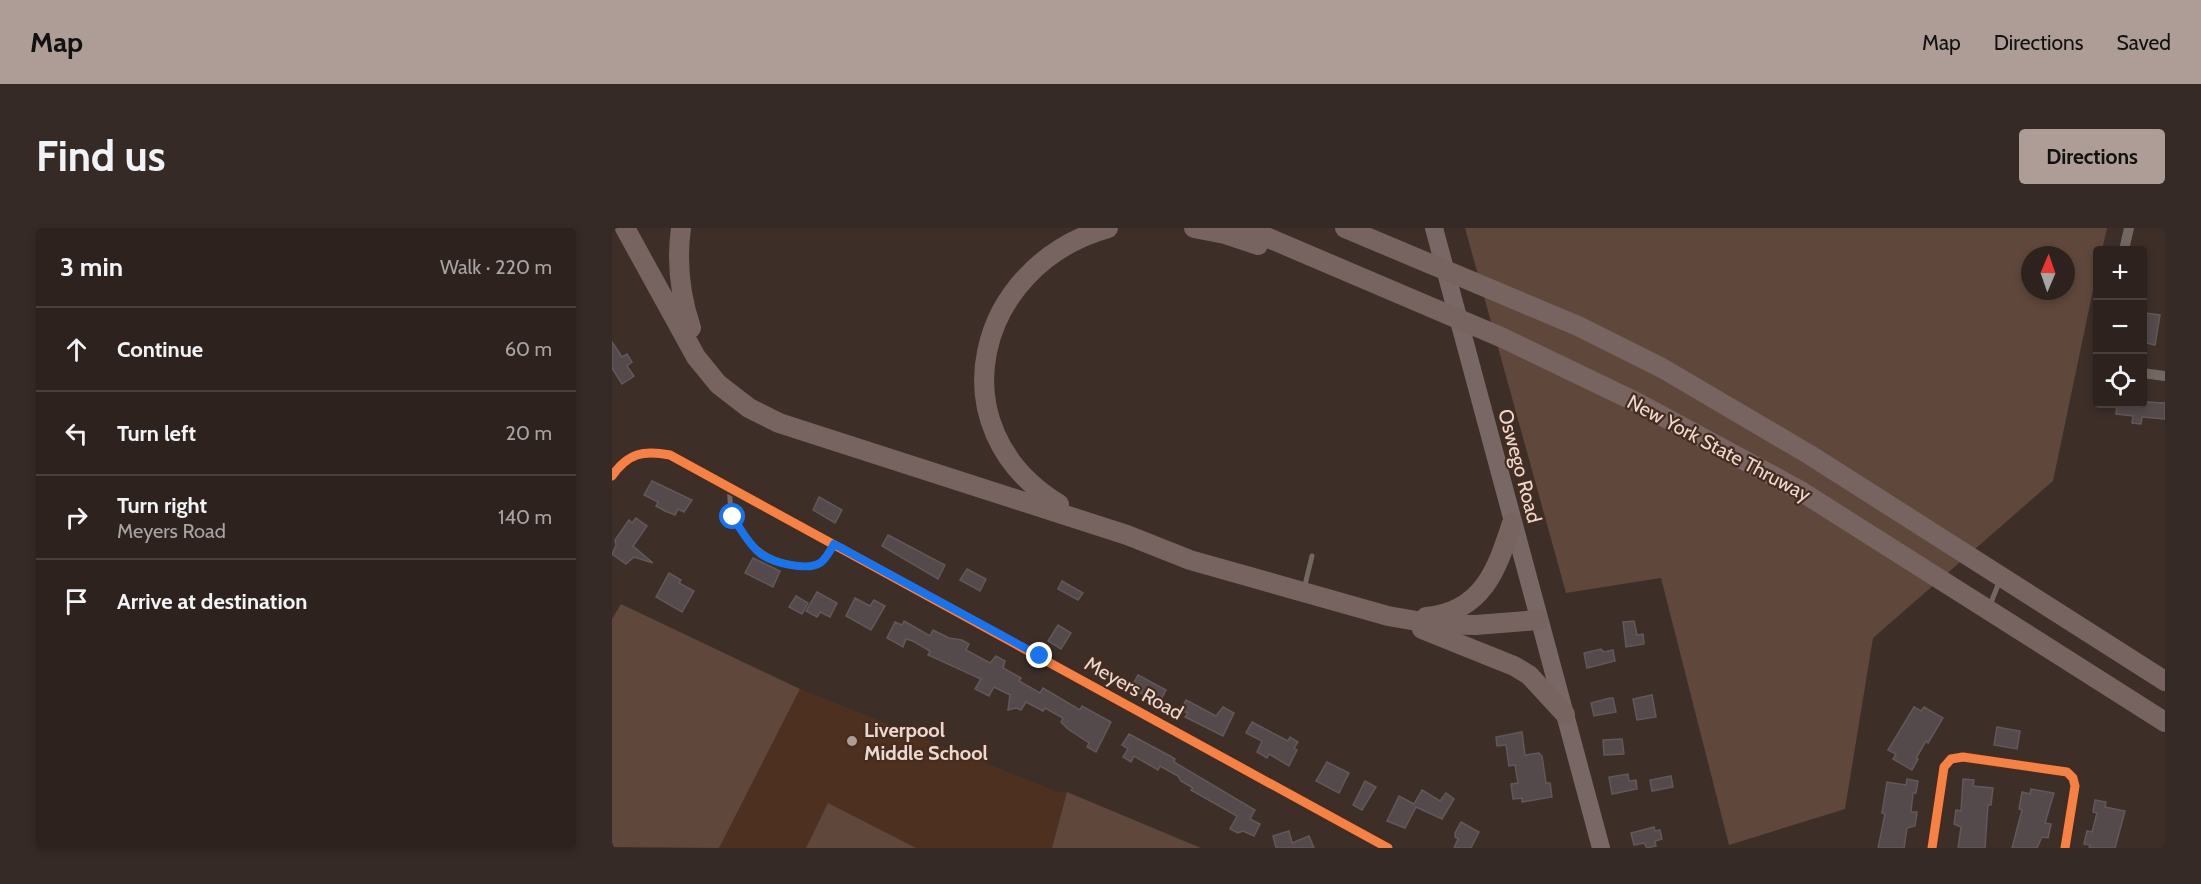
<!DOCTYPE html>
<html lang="en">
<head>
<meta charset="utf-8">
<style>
  body { margin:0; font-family:Cabin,sans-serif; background:#362a27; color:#f1f3f6 }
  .controls { position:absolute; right:18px; top:18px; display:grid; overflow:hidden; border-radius:6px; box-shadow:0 3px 9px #0003 }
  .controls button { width:54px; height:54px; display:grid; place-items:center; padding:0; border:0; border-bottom:2px solid #493f3c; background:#2e221e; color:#f1f3f6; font:30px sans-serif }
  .compass { position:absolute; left:1409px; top:18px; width:54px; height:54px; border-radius:50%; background:#2e221e; box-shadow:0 3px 9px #0003; rotate:2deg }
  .stop { position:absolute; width:18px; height:18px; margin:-14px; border:4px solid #1a73e8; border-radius:50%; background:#fff }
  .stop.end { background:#1a73e8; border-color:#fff; box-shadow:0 2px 6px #0008 }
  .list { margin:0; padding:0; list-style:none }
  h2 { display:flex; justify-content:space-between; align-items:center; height:78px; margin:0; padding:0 24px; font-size:26px }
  h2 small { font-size:20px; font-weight:400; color:#a7a4a4 }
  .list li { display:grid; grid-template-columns:39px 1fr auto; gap:18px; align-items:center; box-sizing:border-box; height:84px; padding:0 24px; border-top:2px solid #493f3c }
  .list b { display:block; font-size:22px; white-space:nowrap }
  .list p { margin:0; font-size:20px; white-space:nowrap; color:#a7a4a4 }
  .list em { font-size:20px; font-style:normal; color:#a7a4a4 }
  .icon { flex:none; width:33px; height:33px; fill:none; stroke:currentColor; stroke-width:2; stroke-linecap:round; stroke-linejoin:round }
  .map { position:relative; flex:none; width:1553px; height:620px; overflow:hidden; border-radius:6px }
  header { display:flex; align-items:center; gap:36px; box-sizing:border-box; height:84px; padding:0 30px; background:#ae9d96; color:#111 }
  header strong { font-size:28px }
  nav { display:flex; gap:33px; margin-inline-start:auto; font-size:21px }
  .intro { display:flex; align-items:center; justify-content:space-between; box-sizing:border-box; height:144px; padding:0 36px }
  h1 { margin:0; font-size:42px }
  .button { padding:15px 27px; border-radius:6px; background:#ae9d96; color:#111; font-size:21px; font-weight:700 }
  main { display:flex; gap:36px; padding:0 36px }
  aside { flex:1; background:#2e221e; border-radius:6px; box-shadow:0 3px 9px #0003 }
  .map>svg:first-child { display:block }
</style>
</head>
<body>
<header>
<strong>Map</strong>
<nav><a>Map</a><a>Directions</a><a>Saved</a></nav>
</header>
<div class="intro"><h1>Find us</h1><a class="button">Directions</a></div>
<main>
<aside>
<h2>3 min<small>Walk · 220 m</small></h2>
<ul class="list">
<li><svg class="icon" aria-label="ahead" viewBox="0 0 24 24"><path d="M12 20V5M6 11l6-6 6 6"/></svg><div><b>Continue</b></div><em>60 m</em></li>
<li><svg class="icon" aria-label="left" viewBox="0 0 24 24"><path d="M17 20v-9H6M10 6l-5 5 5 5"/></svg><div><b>Turn left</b></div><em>20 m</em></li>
<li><svg class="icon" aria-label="right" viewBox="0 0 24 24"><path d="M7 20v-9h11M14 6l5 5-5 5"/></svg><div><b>Turn right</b><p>Meyers Road</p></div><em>140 m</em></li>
<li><svg class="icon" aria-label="arrive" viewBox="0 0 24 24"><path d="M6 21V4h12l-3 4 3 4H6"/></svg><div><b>Arrive at destination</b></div></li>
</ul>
</aside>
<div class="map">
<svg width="1553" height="620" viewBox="0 0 1553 620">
  <rect width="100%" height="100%" fill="#3d2e28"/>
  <polygon fill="#4e3021" points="188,461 446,564 455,564 440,620 107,620"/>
  <g fill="#5f473c" fill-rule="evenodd">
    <path d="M853 0H1495L1490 22H1486L1485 43 1441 253 1261 410 1233 581 1117 617 1049 350 954 365ZM1418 27H1454V63H1418Z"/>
    <polygon points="9,376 188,461 107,620 0,619 0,391"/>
    <polygon points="455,564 589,620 440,620"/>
    <polygon points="216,575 304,620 194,620"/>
  </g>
  <g fill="#544a4c" stroke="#625859" stroke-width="1.5">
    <polygon points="1533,85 1548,87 1543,117 1530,114"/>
    <polygon points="0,114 10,129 15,126 20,134 15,138 22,148 10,156 0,140"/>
    <polygon points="1535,174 1553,175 1553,191 1530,189 1529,196 1520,195 1521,188 1504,186 1505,176"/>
    <polygon points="40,253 80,272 72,284 66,281 63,287 53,283 44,278 46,274 32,267"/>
    <polygon points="207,269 230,282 223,295 201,282"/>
    <polygon points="24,290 35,298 21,318 41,335 22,329 14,336 0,326 4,317 3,312 17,292 20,295"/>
    <polygon points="276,307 333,337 326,351 270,318"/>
    <polygon points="141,330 168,343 161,359 133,345"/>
    <polygon points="355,341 374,351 368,363 348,352"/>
    <polygon points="57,345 69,352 67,355 82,363 70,384 44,369"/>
    <polygon points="450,353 471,365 466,372 446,361"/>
    <polygon points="205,364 225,375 218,389 208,384 205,389 194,383"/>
    <polygon points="184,368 196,375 190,386 177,379"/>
    <polygon points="243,370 258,378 262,372 273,378 259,402 234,388"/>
    <polygon points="292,393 318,408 321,402 337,410 350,412 357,416 354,422 378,435 384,428 393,433 391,440 409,450 407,453 428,465 431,460 468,482 470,478 499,494 484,524 475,519 477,515 456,501 449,494 451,490 433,480 431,483 414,474 409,482 404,480 396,482 398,467 382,459 377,468 363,461 369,451 316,427 318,423 301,413 294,411 291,419 275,410 283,394 290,397"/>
    <polygon points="1022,393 1025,407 1031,406 1032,416 1014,419 1011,394"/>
    <polygon points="446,397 459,405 449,421 436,413"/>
    <polygon points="989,421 992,424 1001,422 1003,433 975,440 972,425"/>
    <polygon points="526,447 554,462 547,475 519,460"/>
    <polygon points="1040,467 1044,489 1025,492 1021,471"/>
    <polygon points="998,470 1001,470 1004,484 982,488 979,475"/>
    <polygon points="574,472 604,488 611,479 622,485 611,508 573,489 576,485 569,482"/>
    <polygon points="1302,479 1309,483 1312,479 1331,490 1316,515 1314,513 1304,530 1306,531 1300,542 1281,531 1284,526 1276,522"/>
    <polygon points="640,494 676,513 678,509 686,514 682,520 685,522 677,538 657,526 655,530 645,524 650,513 634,505"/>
    <polygon points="1385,499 1408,503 1405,521 1382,517"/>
    <polygon points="910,504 913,527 927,525 930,528 934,555 938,555 940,569 910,574 910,570 901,571 899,556 906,555 903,537 897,538 894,517 885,518 884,509"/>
    <polygon points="517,506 558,528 563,531 562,534 643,582 638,591 648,596 642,608 631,603 626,605 618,601 625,588 579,562 581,560 569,553 566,548 548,538 546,542 522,528 519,534 511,529 516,521 510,517"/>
    <polygon points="1010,511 1012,526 992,527 991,512"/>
    <polygon points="715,534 737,545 727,565 704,553"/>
    <polygon points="1016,546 1017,553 1024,552 1025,561 1000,566 997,549"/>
    <polygon points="1059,548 1061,559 1040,563 1038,552"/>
    <polygon points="1295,551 1306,553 1304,565 1301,565 1299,584 1305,584 1303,598 1295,600 1292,620 1266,620 1273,586 1270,585 1275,554 1294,557"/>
    <polygon points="1351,551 1362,552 1361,558 1381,560 1379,577 1376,577 1373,620 1346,620 1349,599 1342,596 1344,582 1349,583"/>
    <polygon points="753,553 764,559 750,582 741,577"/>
    <polygon points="1419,561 1442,565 1433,595 1439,596 1436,610 1430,609 1425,620 1400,620 1410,582 1407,581 1410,564 1418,566"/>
    <polygon points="810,562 828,573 834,565 842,571 830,591 804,579 793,600 775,593 787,568 802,576"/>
    <polygon points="1483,572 1494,574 1493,579 1513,583 1503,620 1477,620 1478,617 1472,616 1475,603 1480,604 1485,585 1481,584"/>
    <polygon points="849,594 867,604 859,620 842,620 846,611 843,609 843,605"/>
    <polygon points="1042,599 1043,603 1048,602 1050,611 1043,613 1044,618 1035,620 1032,615 1022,617 1019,605"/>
    <polygon points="677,603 680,615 697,608 702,620 664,620 661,608"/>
  </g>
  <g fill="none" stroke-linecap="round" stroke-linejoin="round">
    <g stroke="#736762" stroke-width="5">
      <path d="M118 261C115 298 144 330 180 336 188 338 200 339 207 335 214 331 217 323 221 317"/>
      <polyline points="692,361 700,328"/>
      <polyline points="1378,377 1388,352"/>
    </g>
    <g stroke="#736762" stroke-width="10">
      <polyline points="1512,22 1517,0"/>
      <polyline points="1530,145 1553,148"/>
      <path d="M0 248C16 225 31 222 58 227L776 620"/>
      <polyline points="1320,620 1332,539 1339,531 1351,529 1455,544 1461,550 1463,558 1453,620"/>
    </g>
    <polyline stroke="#786764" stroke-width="18" points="822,0 989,620"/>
    <g stroke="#77635f" stroke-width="20">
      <polyline points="13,0 84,129 106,156 137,180 167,195 515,307 578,332 776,388 822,396 864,397 926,392"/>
      <path d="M69 0C64 36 68 67 79 100"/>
      <polyline points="582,0 613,6 646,17"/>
      <polyline points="633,0 891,110 1026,175 1187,262 1553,494"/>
      <polyline points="733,0 966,98 1050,140 1198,227 1553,453"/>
      <path d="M447 276C322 200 364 37 496 0"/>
      <path d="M814 389C871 384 885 341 900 295"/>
      <polyline points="810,401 902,438 917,447 953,486"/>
    </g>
    <defs>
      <g id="cycleway">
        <path d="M0 248C16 225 31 222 58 227L776 620"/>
        <polyline points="1320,620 1332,539 1339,531 1351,529 1455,544 1461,550 1463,558 1453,620"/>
      </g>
    </defs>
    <use href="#cycleway" stroke="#462b1f" stroke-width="13"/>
    <use href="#cycleway" stroke="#f48246" stroke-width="9"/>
  </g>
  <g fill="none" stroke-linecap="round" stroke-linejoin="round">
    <path stroke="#1a73e8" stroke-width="8" d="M121 289C128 301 138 318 149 326 162 335 194 343 208 335 214 331 218 323 222 316L428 428"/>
  </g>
  <circle fill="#ae9d96" stroke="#462b1f" stroke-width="2" cx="240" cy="513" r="6"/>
  <g text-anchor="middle" stroke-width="4.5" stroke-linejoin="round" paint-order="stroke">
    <g font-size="20" fill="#ebd9d1" stroke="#462b1f">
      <text transform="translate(1107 220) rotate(28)" y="7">New York State Thruway</text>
      <text transform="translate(908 238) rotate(75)" y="7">Oswego Road</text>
      <text transform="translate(522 460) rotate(29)" y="7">Meyers Road</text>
    </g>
    <g font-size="20" font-weight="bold" fill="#ebd9d1" stroke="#462b1f" text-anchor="start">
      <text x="252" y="509">Liverpool<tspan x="252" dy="23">Middle School</tspan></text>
    </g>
  </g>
</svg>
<div class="controls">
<button>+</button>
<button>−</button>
<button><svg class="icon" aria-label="locate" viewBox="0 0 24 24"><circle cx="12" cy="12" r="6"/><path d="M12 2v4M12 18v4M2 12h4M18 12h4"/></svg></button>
</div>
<svg class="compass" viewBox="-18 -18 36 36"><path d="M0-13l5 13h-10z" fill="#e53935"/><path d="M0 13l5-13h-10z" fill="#a7a4a4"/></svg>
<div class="stop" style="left:121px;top:289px"></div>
<div class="stop end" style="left:428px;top:428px"></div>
</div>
</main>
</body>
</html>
